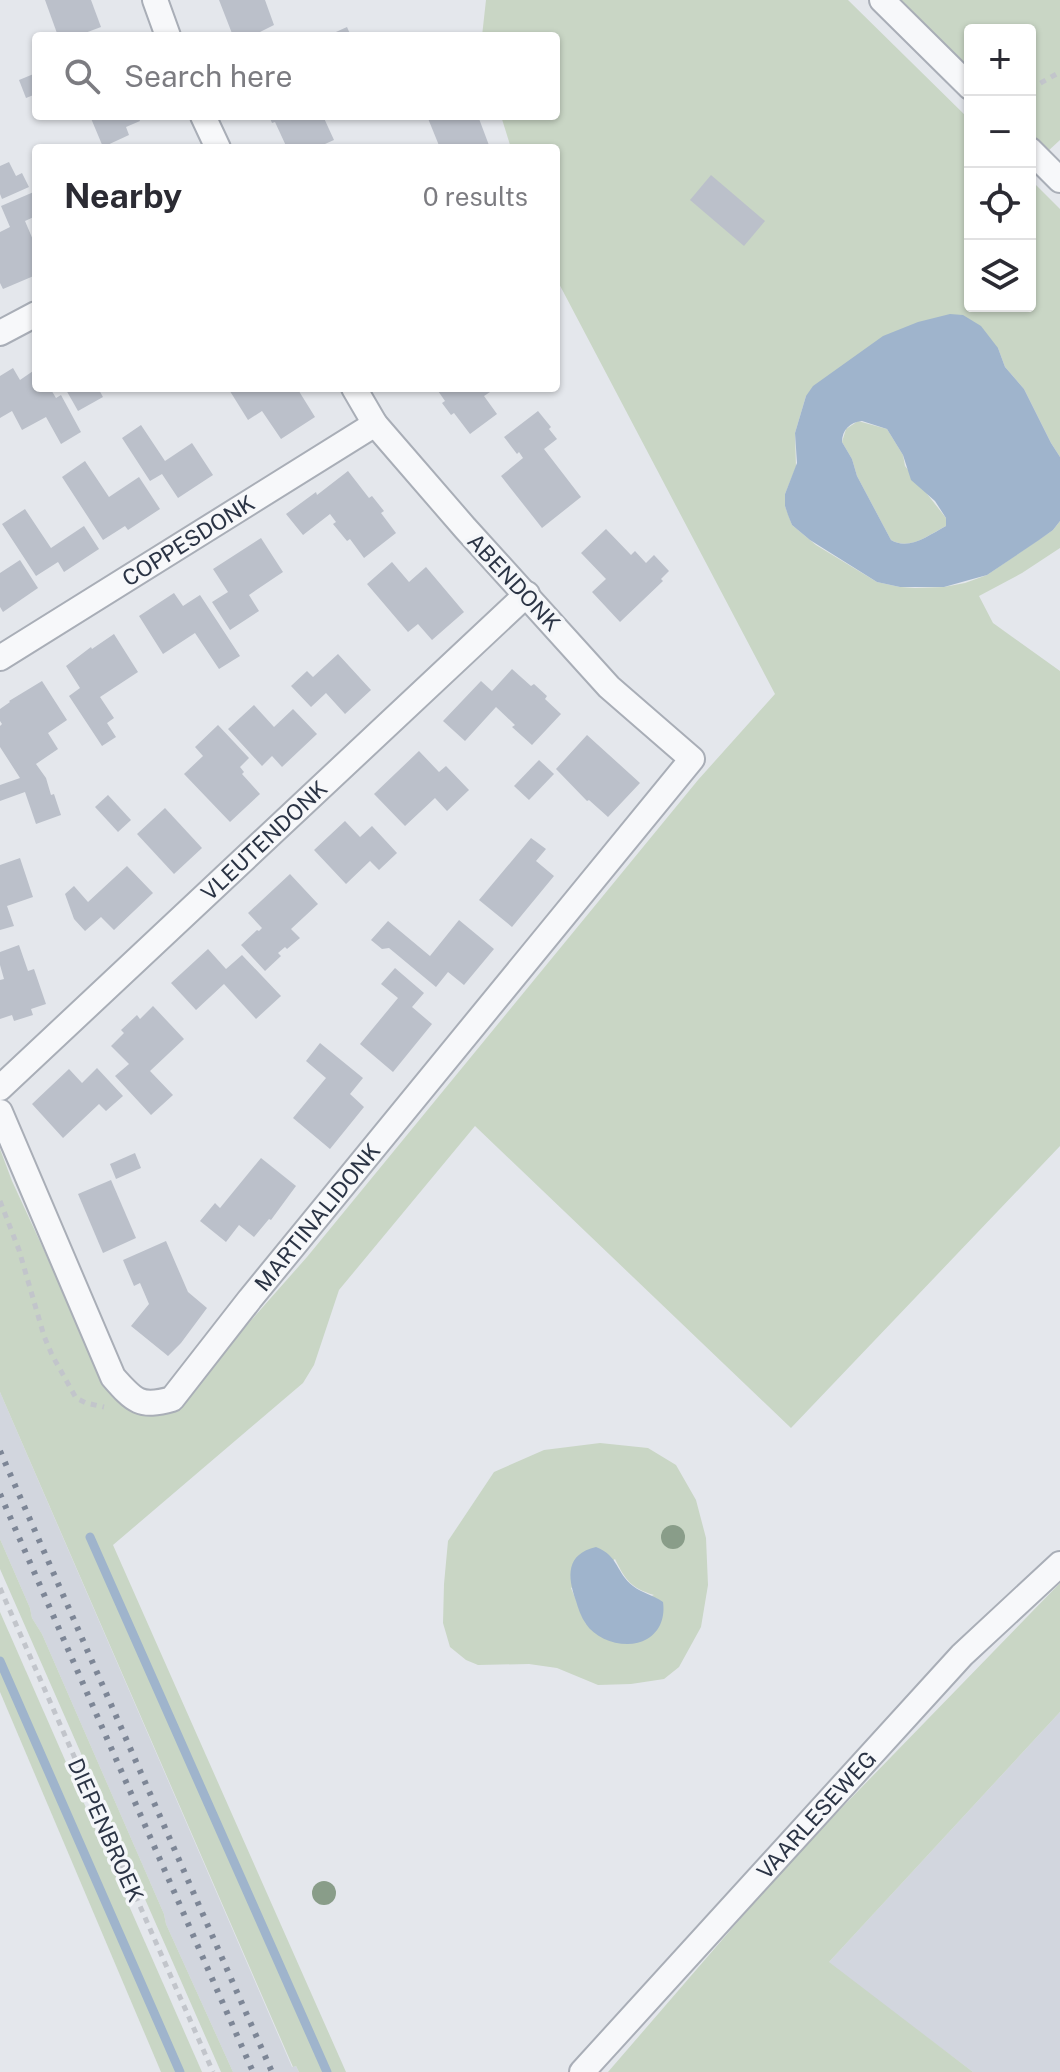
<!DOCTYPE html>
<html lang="en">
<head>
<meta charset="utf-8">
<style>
  body { margin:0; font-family:"Public Sans",sans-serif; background:#f7f7f7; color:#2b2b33 }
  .controls { position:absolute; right:24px; top:24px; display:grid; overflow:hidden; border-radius:8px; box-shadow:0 2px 6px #0004 }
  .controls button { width:72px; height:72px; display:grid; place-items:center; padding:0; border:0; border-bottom:2px solid #e1e1e2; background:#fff; color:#2b2b33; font:40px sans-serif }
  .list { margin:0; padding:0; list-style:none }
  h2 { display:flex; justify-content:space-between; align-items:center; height:104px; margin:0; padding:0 32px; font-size:34px }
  h2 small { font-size:26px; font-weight:400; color:#7c7c81 }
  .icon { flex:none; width:44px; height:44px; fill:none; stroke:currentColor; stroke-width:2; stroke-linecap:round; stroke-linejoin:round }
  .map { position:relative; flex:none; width:1060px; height:2072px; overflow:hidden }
  .search { position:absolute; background:#fff; box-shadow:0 2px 6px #0004; left:32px; top:32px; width:528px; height:88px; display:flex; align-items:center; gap:20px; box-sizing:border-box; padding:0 28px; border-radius:8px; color:#7c7c81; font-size:30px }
  .panel { position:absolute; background:#fff; box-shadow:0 2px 6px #0004; left:32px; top:144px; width:528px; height:248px; border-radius:8px }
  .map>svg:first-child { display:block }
</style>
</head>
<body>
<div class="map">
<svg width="1060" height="2072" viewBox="0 0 1060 2072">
  <rect width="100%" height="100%" fill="#e4e7ec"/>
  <g fill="#d2d6de">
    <polygon points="0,1392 292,2067 296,2066 299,2072 233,2072 166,1924 164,1914 42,1634 32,1618 30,1608 0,1539"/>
    <polygon points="1060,1712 1060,2072 973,2072 828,1963"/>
  </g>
  <g fill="#c9d6c5" fill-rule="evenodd">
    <polygon points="486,0 848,0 970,120 970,306 1030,306 1030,179 1060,209 1060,457 1051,443 1024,389 1005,367 998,348 806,396 795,433 796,467 785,494 785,506 792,525 816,545 877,582 900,587 915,588 944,587 965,583 987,575 1053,530 1060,521 1060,548 1022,573 979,596 993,623 1060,671 1060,1146 791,1428 475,1126 339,1290 314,1365 303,1383 113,1545 346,2072 299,2072 296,2066 293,2067 0,1392 0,1149 12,1181 90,1350 127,1405 139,1414 154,1416 171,1411 307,1257 698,780 775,694 556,278 556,148 511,148 501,116 556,116 556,36 482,36"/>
    <polygon points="894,0 1060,0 1060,140 1047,152 1030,135 1030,30 970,30 970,76"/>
    <path d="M858 421 887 429 903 455 905 466 946 518V526C928 535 910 551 891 540L857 476 852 459 842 442 846 429Z"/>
    <path d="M600 1443 648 1448 676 1465 696 1500 706 1538 708 1585 701 1627 679 1667 664 1679 631 1684 598 1685 557 1668 529 1664 478 1665 466 1660 450 1647 443 1623 444 1584 448 1541 494 1472 544 1450ZM615 1559C626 1581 631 1588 654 1595L586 1624 571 1588Z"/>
    <polygon points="0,1539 30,1608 32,1618 42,1634 164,1914 166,1924 233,2072 221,2072 0,1569"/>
    <polygon points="1060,1583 1060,1712 829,1962 973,2072 608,2072 791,1860"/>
    <polygon points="0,1612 202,2072 161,2072 0,1692"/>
  </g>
  <g fill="#9fb4cc" fill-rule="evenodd">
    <path d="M950 314 963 315 981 326 998 348 1005 367 1024 389 1051 443 1060 457V521L1053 530 1039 540 987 575 944 587H900L877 582 810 540 792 525 788 515 785 506V494L797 463 795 433 806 396 813 386 883 336 918 322ZM862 421 887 429 903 455 911 480 935 501 946 518V526C929 535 909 551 891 540L857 476 852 459 842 442C842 430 850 422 862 421Z"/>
    <path d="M596 1547C619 1556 616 1573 633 1586 642 1593 653 1595 663 1602 665 1616 661 1631 647 1639 629 1650 598 1642 586 1624 581 1617 578 1608 576 1601 567 1576 566 1554 596 1547Z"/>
  </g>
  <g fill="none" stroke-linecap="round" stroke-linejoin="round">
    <g stroke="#9fb4cc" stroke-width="9">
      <polyline points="90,1537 327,2072"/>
      <polyline points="0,1661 180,2072"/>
    </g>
  </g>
  <g fill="#bbc0ca">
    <polygon points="45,0 91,0 101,27 77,36 58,36"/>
    <polygon points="219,0 265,0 274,25 252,36 251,34 233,36"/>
    <polygon points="347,27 351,36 327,36"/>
    <polygon points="36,73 36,94 26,98 19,80"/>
    <polygon points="90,116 138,116 140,121 126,127 129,135 103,147"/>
    <polygon points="269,116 323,116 334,140 316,148 287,148 275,122 272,123"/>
    <polygon points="427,116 478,116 490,148 440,148"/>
    <polygon points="9,162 16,176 22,173 29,187 2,199 0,194 0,166"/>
    <polygon points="711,175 765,221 744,246 690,200"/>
    <polygon points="36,191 36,216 25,221 36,247 36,275 3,289 0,283 0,232 10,227 1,206"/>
    <polygon points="13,368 20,380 36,369 36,388 50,388 56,398 61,395 81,432 61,444 46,417 22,430 12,411 0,418 0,376"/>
    <polygon points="65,388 98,388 103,397 78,411"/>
    <polygon points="228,388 297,388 315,417 281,439 262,411 248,420"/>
    <polygon points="436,388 496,388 484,396 497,414 470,434 454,413 451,415 442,403 445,401"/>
    <polygon points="538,411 551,427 549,429 557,439 544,449 581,497 542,528 501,476 523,458 519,452 517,454 504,437"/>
    <polygon points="141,425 165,461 192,443 213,475 178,498 162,474 150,481 122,438"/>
    <polygon points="85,461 109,497 139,477 160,509 128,530 125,526 103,540 62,477"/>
    <polygon points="348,471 369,498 372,496 384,511 381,513 396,533 364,558 350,539 347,541 333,524 336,522 330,514 303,535 286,514 316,492 317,495"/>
    <polygon points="25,509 51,548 84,526 99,549 64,572 58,562 36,576 2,524"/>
    <polygon points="606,529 631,555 635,551 646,563 654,555 669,571 661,579 663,581 620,622 592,592 606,579 581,553"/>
    <polygon points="261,538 283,572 249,595 259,611 230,630 212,602 228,592 213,569"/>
    <polygon points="20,560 38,588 3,612 0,607 0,573"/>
    <polygon points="392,562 409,582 426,567 464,612 432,640 418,624 408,632 367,584"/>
    <polygon points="174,593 183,606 200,595 240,656 219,669 195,633 163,654 139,616"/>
    <polygon points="114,634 138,672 100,697 114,718 107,723 116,737 102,746 69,696 80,688 66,666 91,647 92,649"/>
    <polygon points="338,654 371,690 345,714 326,693 311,707 291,686 307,671 313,677"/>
    <polygon points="512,669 531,686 534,684 547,696 545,699 561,714 532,745 512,727 515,725 496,707 465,741 443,721 481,681 492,691"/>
    <polygon points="42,681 67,720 48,733 58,749 36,764 46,778 51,795 54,794 61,815 36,824 25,792 0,801 0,785 20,778 0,747 0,726 2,724 0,721 0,709 10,702 9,701"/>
    <polygon points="254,705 274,727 293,709 317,734 282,767 272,756 262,766 228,729"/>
    <polygon points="218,725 249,758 240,767 244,772 242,774 260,794 230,822 184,774 203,756 195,747"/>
    <polygon points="587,735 640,783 608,817 589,800 587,801 556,769"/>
    <polygon points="419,751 439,772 446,766 469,790 447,811 435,798 405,826 374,794"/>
    <polygon points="539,760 554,774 529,800 514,786"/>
    <polygon points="108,795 131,820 118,832 95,807"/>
    <polygon points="165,808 202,848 174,874 137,834"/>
    <polygon points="345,821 360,837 372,826 397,853 379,870 370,861 346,884 314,850"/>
    <polygon points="531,838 546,849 536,861 554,876 512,927 479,900"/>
    <polygon points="20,858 33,897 7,906 14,926 0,930 0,865"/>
    <polygon points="127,866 153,893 114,930 101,917 85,931 74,919 65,894 74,886 88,902"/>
    <polygon points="290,874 318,904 291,929 300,938 287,949 285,947 278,953 281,956 265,971 241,945 257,930 259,931 262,928 248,913"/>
    <polygon points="459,920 494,949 464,985 448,972 436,987 389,948 382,949 371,940 388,921 430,956"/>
    <polygon points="19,945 28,971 34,969 46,1004 31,1009 33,1015 14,1021 12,1015 0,1019 0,980 4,979 0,965 0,952"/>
    <polygon points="208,949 226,969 242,955 281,996 256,1019 224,984 196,1010 171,983"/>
    <polygon points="395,968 424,993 412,1007 432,1024 393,1072 360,1044 398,998 381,984"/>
    <polygon points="153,1006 184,1039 150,1071 173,1095 151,1115 115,1076 129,1064 111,1046 124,1033 121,1030 137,1015 140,1019"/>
    <polygon points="320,1043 363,1078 350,1094 364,1107 330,1149 293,1118 326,1078 306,1061"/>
    <polygon points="97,1068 123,1096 106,1111 99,1104 63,1138 32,1104 69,1069 82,1083"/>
    <polygon points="135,1153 141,1168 116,1179 110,1164"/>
    <polygon points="261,1158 296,1186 271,1220 269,1219 254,1237 239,1225 226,1242 200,1221 215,1203 220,1208"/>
    <polygon points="111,1180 136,1238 103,1253 78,1194"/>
    <polygon points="166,1241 188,1292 207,1308 181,1343 168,1356 131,1326 149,1304 140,1283 134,1286 123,1260"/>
  </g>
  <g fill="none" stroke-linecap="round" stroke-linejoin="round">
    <defs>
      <g id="street">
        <polyline points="155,0 168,36"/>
        <polyline points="882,0 970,87"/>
        <polyline points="203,116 218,148"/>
        <polyline points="1030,150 1060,180"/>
        <polyline points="0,333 36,314"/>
        <path id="s1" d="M0 658 375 424"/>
        <path id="s2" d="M0 1088 527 594"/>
        <path id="s3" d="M0 1112 113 1377C134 1401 140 1408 172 1399L250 1299 692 759 609 687 465 528 375 424 354 388"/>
        <path id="s4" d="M582 2072 962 1655 1060 1564"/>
      </g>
    </defs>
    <use href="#street" stroke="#a9aeb7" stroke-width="28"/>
    <g stroke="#c2c5cb" stroke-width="5" stroke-dasharray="6 6" stroke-linecap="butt">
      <polyline points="1030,89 1060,72"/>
      <polyline points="0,1201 19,1250 44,1336 52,1355 76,1398 86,1403 104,1407"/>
      <polyline points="0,1588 213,2072"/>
    </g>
    <use href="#street" stroke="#f7f8fa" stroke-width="24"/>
    <g stroke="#7d8696" stroke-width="6" stroke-dasharray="4 8" stroke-linecap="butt">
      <polyline points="0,1451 272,2072"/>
      <polyline points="0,1494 253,2072"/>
    </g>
  </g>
  <g fill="#899d89">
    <circle cx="673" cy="1537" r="12"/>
    <circle cx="324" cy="1893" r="12"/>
  </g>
  <g text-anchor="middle" stroke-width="7" stroke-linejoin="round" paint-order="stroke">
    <g font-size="22" fill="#2b3445" stroke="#f4f6f9">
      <text dy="8" stroke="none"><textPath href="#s1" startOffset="222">COPPESDONK</textPath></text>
      <text transform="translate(514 582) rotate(47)" y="8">ABENDONK</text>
      <text dy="8" stroke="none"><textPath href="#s2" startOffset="362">VLEUTENDONK</textPath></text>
      <text dy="8" stroke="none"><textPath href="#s3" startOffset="590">MARTINALIDONK</textPath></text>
      <text dy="8" stroke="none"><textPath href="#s4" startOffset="348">VAARLESEWEG</textPath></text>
      <text transform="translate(106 1830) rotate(66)" y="8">DIEPENBROEK</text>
    </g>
  </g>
</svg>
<div class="controls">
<button>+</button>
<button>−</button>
<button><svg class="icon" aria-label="locate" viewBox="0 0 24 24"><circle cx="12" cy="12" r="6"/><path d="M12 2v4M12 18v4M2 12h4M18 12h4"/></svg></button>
<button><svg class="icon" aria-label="layers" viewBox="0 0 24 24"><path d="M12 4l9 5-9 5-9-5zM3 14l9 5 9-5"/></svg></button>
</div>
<div class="search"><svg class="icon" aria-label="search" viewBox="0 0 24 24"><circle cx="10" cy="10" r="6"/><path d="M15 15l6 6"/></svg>Search here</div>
<section class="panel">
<h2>Nearby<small>0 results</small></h2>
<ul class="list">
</ul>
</section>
</div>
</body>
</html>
